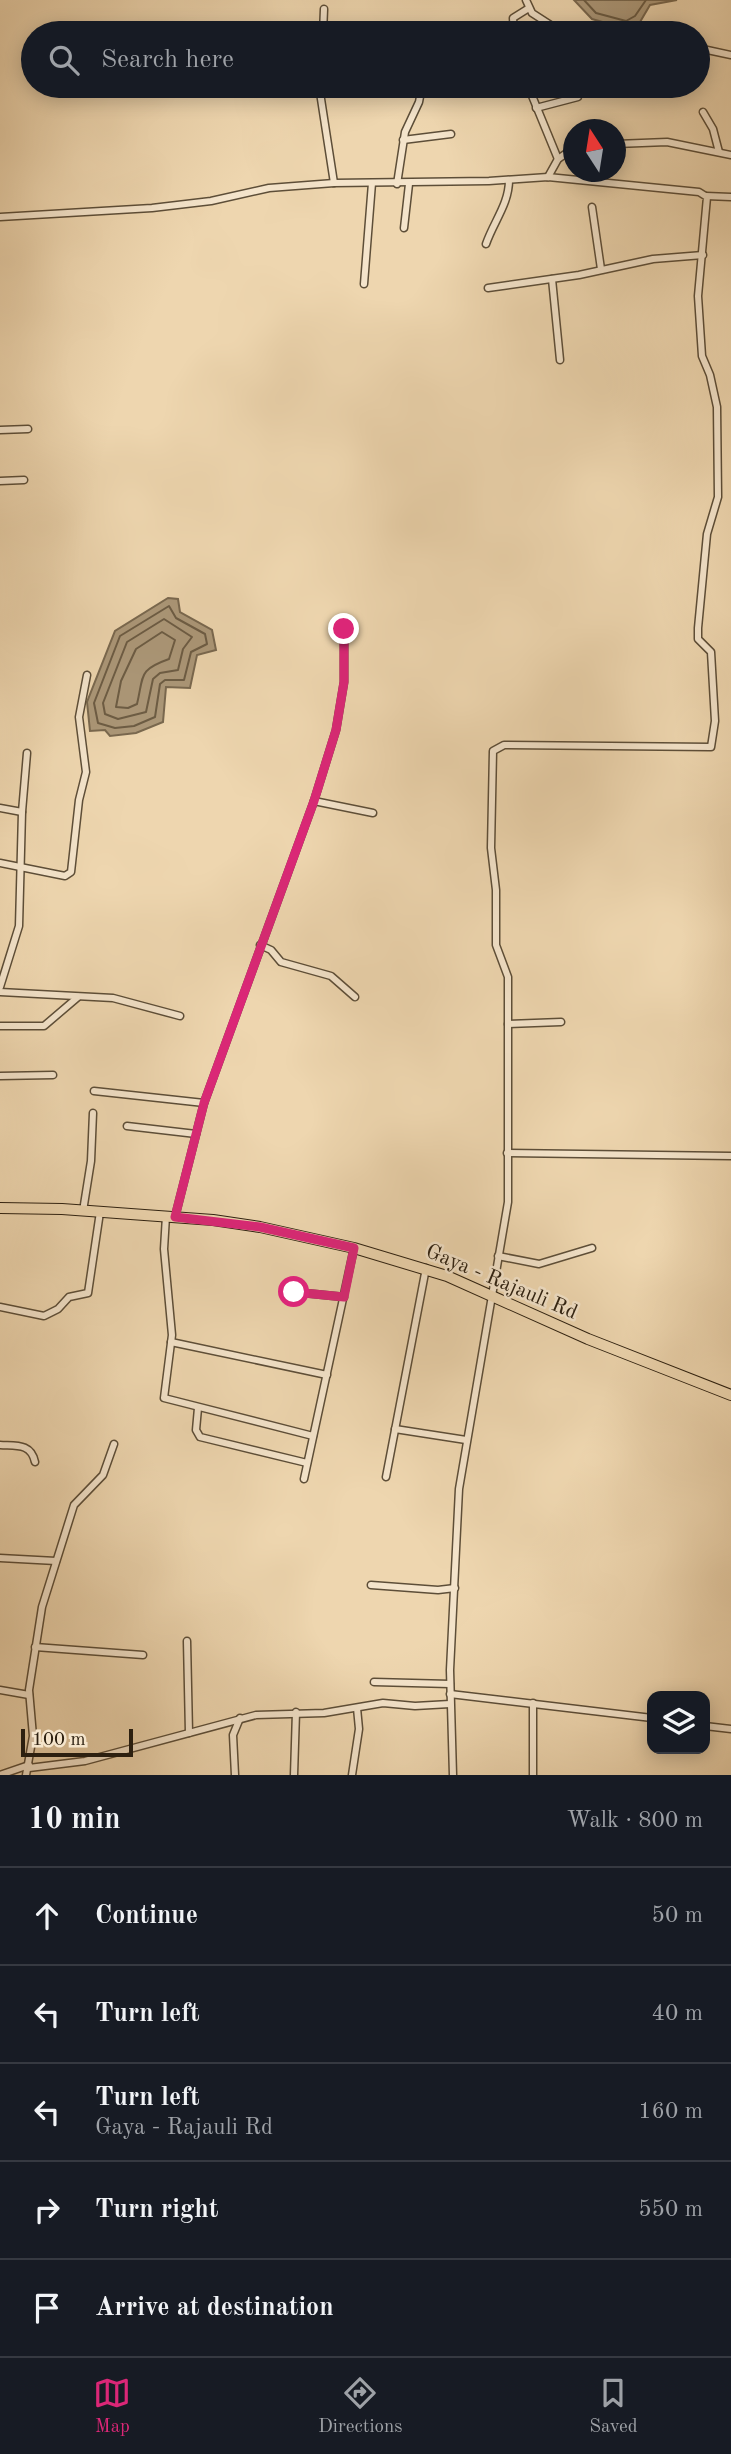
<!DOCTYPE html>
<html lang="en">
<head>
<meta charset="utf-8">
<style>
  body { margin:0; font-family:"Old Standard TT",serif; background:#20242c; color:#f1f3f6 }
  .controls { position:absolute; right:21px; bottom:21px; display:grid; overflow:hidden; border-radius:14px; box-shadow:0 4px 18px #0003 }
  .controls button { width:63px; height:63px; display:grid; place-items:center; padding:0; border:0; border-bottom:2px solid #363941; background:#171b24; color:#f1f3f6; font:35px sans-serif }
  .compass { position:absolute; left:563px; top:119px; width:63px; height:63px; border-radius:50%; background:#171b24; box-shadow:0 4px 18px #0003; rotate:348deg }
  .scale { position:absolute; left:21px; bottom:18px; width:112px; box-sizing:border-box; padding-left:7px; border:4px solid #2d2010; border-top:0; font-size:19px; line-height:24px; white-space:nowrap; color:#2d2010; -webkit-text-stroke:5px #f4e4cb; paint-order:stroke }
  .stop { position:absolute; width:21px; height:21px; margin:-16px; border:5px solid #db2777; border-radius:50%; background:#fff }
  .stop.end { background:#db2777; border-color:#fff; box-shadow:0 2px 7px #0008 }
  .list { margin:0; padding:0; list-style:none }
  h2 { display:flex; justify-content:space-between; align-items:center; height:91px; margin:0; padding:0 28px; font-size:30px }
  h2 small { font-size:23px; font-weight:400; color:#9ea1a6 }
  .list li { display:grid; grid-template-columns:46px 1fr auto; gap:21px; align-items:center; box-sizing:border-box; height:98px; padding:0 28px; border-top:2px solid #363941 }
  .list b { display:block; font-size:26px; white-space:nowrap }
  .list p { margin:0; font-size:23px; white-space:nowrap; color:#9ea1a6 }
  .list em { font-size:23px; font-style:normal; color:#9ea1a6 }
  .icon { flex:none; width:38px; height:38px; fill:none; stroke:currentColor; stroke-width:2; stroke-linecap:round; stroke-linejoin:round }
  .map { position:relative; flex:none; width:731px; height:1775px; overflow:hidden }
  .search { position:absolute; background:#171b24; box-shadow:0 4px 18px #0003; left:21px; right:21px; top:21px; height:77px; display:flex; align-items:center; gap:18px; box-sizing:border-box; padding:0 24px; border-radius:38px; color:#9ea1a6; font-size:26px }
  .sheet { height:581px; background:#171b24 }
  nav { display:flex; justify-content:space-around; align-items:center; box-sizing:border-box; height:98px; border-top:2px solid #363941; background:#171b24; font-size:19px; color:#9ea1a6 }
  nav a { display:grid; justify-items:center; gap:4px }
  nav .on { color:#db2777 }
  .map>svg:first-child { display:block }
</style>
</head>
<body>
<div class="map">
<svg width="731" height="1775" viewBox="0 0 731 1775">
  <rect width="100%" height="100%" fill="#eed6af"/>
  <filter id="stains"><feTurbulence type="fractalNoise" baseFrequency=".00286" numOctaves="4"/><feColorMatrix values="0 0 0 0 .2 0 0 0 0 .09 0 0 0 0 .02 0 0 0 .5 -.17"/></filter>
  <radialGradient id="worn" r=".72"><stop offset=".6" stop-color="#630" stop-opacity="0"/><stop offset="1" stop-color="#630" stop-opacity=".3"/></radialGradient>
  <g fill="#ac9879" stroke="#79684f" stroke-width="2">
    <polygon points="574,0 677,0 650,5 640,22 627,29 592,19"/>
    <polygon points="168,598 178,599 180,612 212,630 216,650 197,655 190,688 166,687 163,722 136,733 110,736 105,730 90,731 87,702 115,631"/>
  </g>
  <g fill="none" stroke-linecap="round" stroke-linejoin="round">
    <g stroke="#6c5c44" stroke-width="2">
      <polyline points="584,0 596,13 626,21 635,16 646,0"/>
      <polygon points="169,606 176,618 205,634 207,644 191,652 184,680 165,680 160,684 155,717 134,726 115,728 98,723 94,703 120,636"/>
      <polygon points="164,619 192,637 183,649 178,670 160,673 153,679 146,712 118,719 105,714 103,703 127,642"/>
      <path d="M162 632 175 640 169 659C138 670 144 675 137 704L128 708 116 707 121 681 136 649Z"/>
    </g>
    <defs>
      <g id="minor">
        <polyline points="526,0 532,13 563,33"/>
        <polyline points="323,33 324,9"/>
        <polyline points="423,33 423,26"/>
        <polyline points="514,33 513,18 529,8"/>
        <polyline points="698,48 731,55"/>
        <polyline points="319,86 334,183"/>
        <polyline points="528,86 558,159"/>
        <polyline points="536,108 578,97 580,86"/>
        <polyline points="703,112 713,129 719,152"/>
        <polyline points="403,140 451,134"/>
        <polyline points="616,144 667,142 731,155"/>
        <polyline points="548,177 558,159 574,148"/>
        <polyline points="397,184 405,132 419,102 422,86"/>
        <polyline points="706,196 731,197"/>
        <polyline points="592,207 601,269"/>
        <polyline points="0,217 152,208 211,201 269,188 334,183 489,181 548,177 699,192 707,197 698,296 702,356 710,375 717,407 718,497 707,534 698,628 698,639 711,652 715,721 711,747 504,745 493,751 491,848 496,890 496,945 508,977 508,1202 459,1489 450,1670 453,1775"/>
        <polyline points="404,228 409,184"/>
        <path d="M486 244C494 221 509 204 509 180"/>
        <polyline points="552,279 560,360"/>
        <polyline points="364,284 372,183"/>
        <polyline points="488,288 579,275 653,259 703,255"/>
        <polyline points="0,430 28,429"/>
        <polyline points="0,481 24,480"/>
        <polyline points="314,801 373,813"/>
        <polyline points="0,808 22,812"/>
        <polyline points="0,863 65,876 71,872 79,800 86,772 79,717 87,675"/>
        <polyline points="260,945 271,950 281,962 331,976 355,997"/>
        <polyline points="0,987 19,926 22,812 27,753"/>
        <polyline points="0,992 113,998 180,1016"/>
        <polyline points="508,1024 561,1022"/>
        <polyline points="0,1026 44,1026 78,997"/>
        <polyline points="0,1076 53,1075"/>
        <polyline points="94,1091 204,1103"/>
        <polyline points="127,1126 196,1134"/>
        <polyline points="507,1153 731,1156"/>
        <polyline points="83,1211 91,1161 93,1113"/>
        <polyline points="166,1216 164,1249 172,1335 164,1398 313,1436"/>
        <polyline points="175,1217 204,1103 314,801 336,730 344,682 344,629"/>
        <polyline points="498,1256 539,1264 592,1248"/>
        <polyline points="294,1292 344,1297"/>
        <polyline points="0,1307 44,1316 58,1309 69,1297 88,1293 100,1212"/>
        <polyline points="171,1342 327,1375"/>
        <polyline points="198,1408 196,1430 200,1437 307,1463"/>
        <polyline points="395,1429 466,1440"/>
        <path d="M0 1445C16 1446 31 1443 35 1462"/>
        <polyline points="386,1477 426,1268"/>
        <polyline points="304,1479 354,1248"/>
        <polyline points="0,1558 56,1561"/>
        <polyline points="371,1585 438,1590 455,1588"/>
        <polyline points="187,1641 189,1733"/>
        <polyline points="35,1647 143,1655"/>
        <polyline points="374,1682 450,1684"/>
        <polyline points="0,1690 29,1695"/>
        <polyline points="450,1694 652,1718"/>
        <polyline points="705,1726 731,1729"/>
        <polyline points="29,1768 85,1761 256,1715 324,1713 383,1703 415,1706 450,1704"/>
        <polyline points="0,1775 29,1765"/>
        <polyline points="26,1775 33,1736 29,1690 42,1607 74,1505 103,1475 114,1444"/>
        <polyline points="235,1775 233,1735 240,1718"/>
        <polyline points="294,1775 296,1712"/>
        <polyline points="352,1775 359,1729 357,1708"/>
        <polyline points="533,1775 533,1703"/>
      </g>
      <polyline id="primary" points="0,1208 62,1209 213,1220 260,1227 354,1248 447,1276 588,1339 731,1395"/>
    </defs>
    <use href="#minor" stroke="#5d4e38" stroke-width="9"/>
    <use href="#primary" stroke="#2d2010" stroke-width="12"/>
    <use href="#minor" stroke="#f4e4cb" stroke-width="6"/>
    <use href="#primary" stroke="#eed6af" stroke-width="10"/>
  </g>
  <g fill="none" stroke-linecap="round" stroke-linejoin="round">
    <polyline stroke="#db2777" stroke-width="9" points="294,1292 344,1297 354,1248 260,1227 175,1217 204,1103 314,801 336,730 344,682 344,629"/>
  </g>
  <g text-anchor="middle" stroke-width="5" stroke-linejoin="round" paint-order="stroke">
    <g font-size="21" fill="#2d2010" stroke="#f4e4cb">
      <text transform="translate(502 1281) rotate(23)" y="7">Gaya - Rajauli Rd</text>
    </g>
  </g>
  <rect width="100%" height="100%" filter="url(#stains)"/>
  <rect width="100%" height="100%" fill="url(#worn)"/>
</svg>
<div class="controls">
<button><svg class="icon" aria-label="layers" viewBox="0 0 24 24"><path d="M12 4l9 5-9 5-9-5zM3 14l9 5 9-5"/></svg></button>
</div>
<svg class="compass" viewBox="-18 -18 36 36"><path d="M0-13l5 13h-10z" fill="#e53935"/><path d="M0 13l5-13h-10z" fill="#9ea1a6"/></svg>
<div class="scale">100 m</div>
<div class="stop" style="left:294px;top:1292px"></div>
<div class="stop end" style="left:344px;top:629px"></div>
<div class="search"><svg class="icon" aria-label="search" viewBox="0 0 24 24"><circle cx="10" cy="10" r="6"/><path d="M15 15l6 6"/></svg>Search here</div>
</div>
<section class="sheet">
<h2>10 min<small>Walk · 800 m</small></h2>
<ul class="list">
<li><svg class="icon" aria-label="ahead" viewBox="0 0 24 24"><path d="M12 20V5M6 11l6-6 6 6"/></svg><div><b>Continue</b></div><em>50 m</em></li>
<li><svg class="icon" aria-label="left" viewBox="0 0 24 24"><path d="M17 20v-9H6M10 6l-5 5 5 5"/></svg><div><b>Turn left</b></div><em>40 m</em></li>
<li><svg class="icon" aria-label="left" viewBox="0 0 24 24"><path d="M17 20v-9H6M10 6l-5 5 5 5"/></svg><div><b>Turn left</b><p>Gaya - Rajauli Rd</p></div><em>160 m</em></li>
<li><svg class="icon" aria-label="right" viewBox="0 0 24 24"><path d="M7 20v-9h11M14 6l5 5-5 5"/></svg><div><b>Turn right</b></div><em>550 m</em></li>
<li><svg class="icon" aria-label="arrive" viewBox="0 0 24 24"><path d="M6 21V4h12l-3 4 3 4H6"/></svg><div><b>Arrive at destination</b></div></li>
</ul>
</section>
<nav>
<a class="on"><svg class="icon" aria-label="map" viewBox="0 0 24 24"><path d="M3 6l6-2 6 2 6-2v14l-6 2-6-2-6 2zM9 4v14M15 6v14"/></svg>Map</a>
<a><svg class="icon" aria-label="directions" viewBox="0 0 24 24"><path d="M12 3l9 9-9 9-9-9zM9 14v-3h6M13 9l2 2-2 2"/></svg>Directions</a>
<a><svg class="icon" aria-label="saved" viewBox="0 0 24 24"><path d="M7 4h10v16l-5-4-5 4z"/></svg>Saved</a>
</nav>
</body>
</html>
